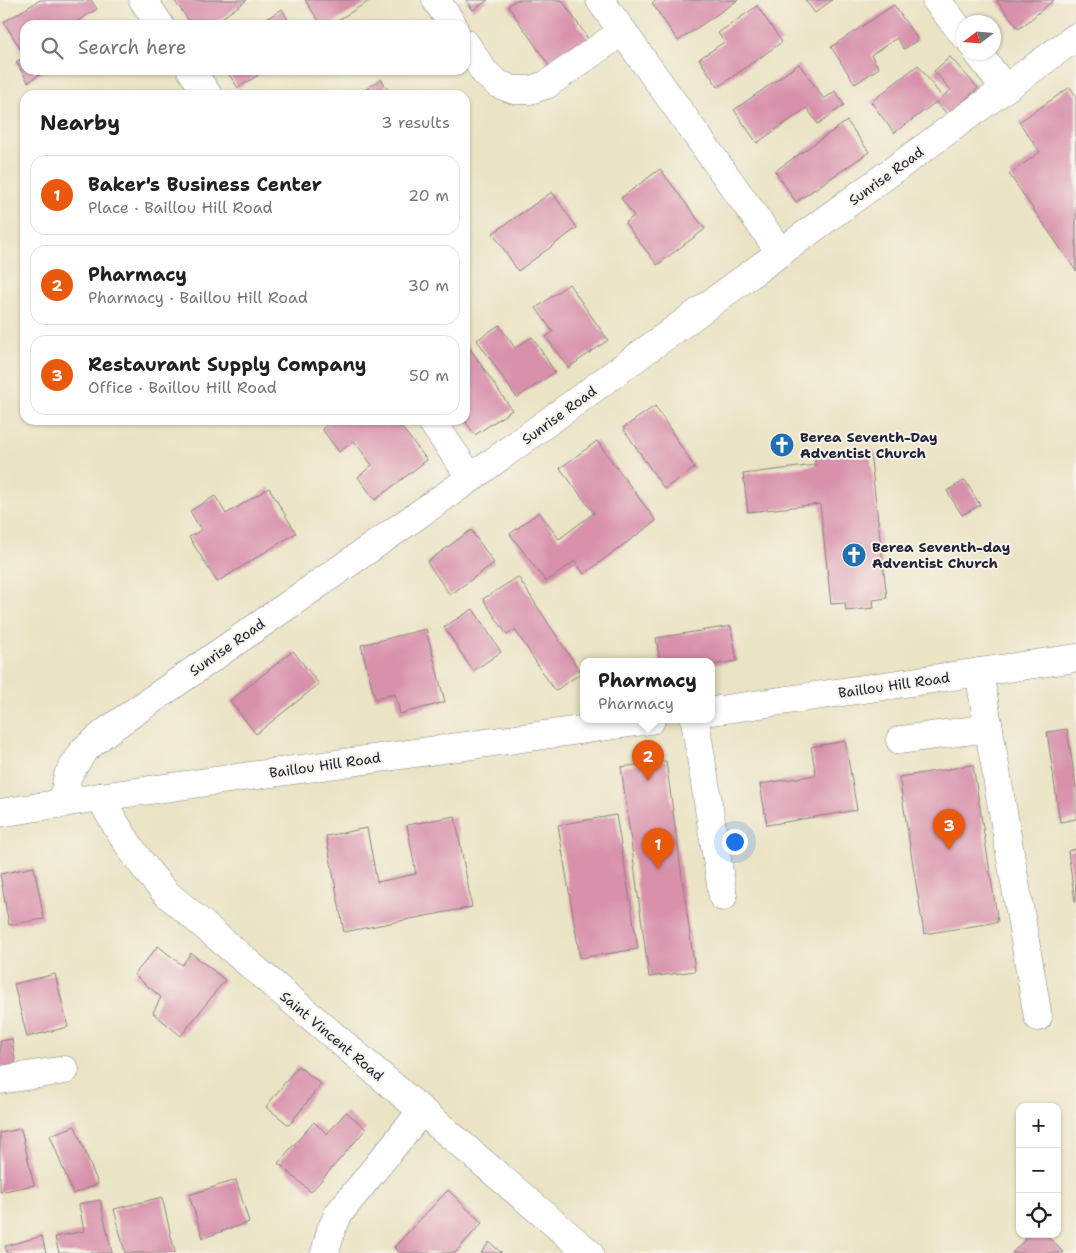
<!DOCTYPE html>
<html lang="en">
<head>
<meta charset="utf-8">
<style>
  body { margin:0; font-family:"Shantell Sans",sans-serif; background:#f2f2f2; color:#202124 }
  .controls { position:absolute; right:15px; bottom:15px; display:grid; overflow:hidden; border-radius:10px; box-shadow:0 1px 4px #0004 }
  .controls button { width:45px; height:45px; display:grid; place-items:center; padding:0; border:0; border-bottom:1px solid #e0e0e0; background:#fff; color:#202124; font:25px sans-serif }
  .compass { position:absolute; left:956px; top:15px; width:45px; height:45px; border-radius:50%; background:#fff; box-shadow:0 1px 4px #0004; rotate:254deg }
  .you { position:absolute; left:734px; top:841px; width:18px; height:18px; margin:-12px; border:4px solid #fff; border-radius:50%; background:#1a73e8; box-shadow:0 0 0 8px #1a73e833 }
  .badge { display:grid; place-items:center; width:32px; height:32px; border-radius:50%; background:#ea580c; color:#fff; font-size:16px; font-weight:700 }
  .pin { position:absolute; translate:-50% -41px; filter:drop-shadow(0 1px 2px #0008) }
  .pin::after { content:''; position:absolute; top:26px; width:18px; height:15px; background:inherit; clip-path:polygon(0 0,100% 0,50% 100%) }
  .popup { position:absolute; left:580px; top:658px; width:135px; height:65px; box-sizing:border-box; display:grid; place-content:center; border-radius:10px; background:#fff; filter:drop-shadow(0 1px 4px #0005); font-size:16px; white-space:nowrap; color:#757577 }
  .popup b { font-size:19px; color:#202124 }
  .popup::after { content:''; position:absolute; left:50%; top:100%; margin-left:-10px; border:10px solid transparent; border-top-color:#fff }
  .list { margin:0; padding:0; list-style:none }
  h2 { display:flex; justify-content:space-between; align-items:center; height:65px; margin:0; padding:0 20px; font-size:21px }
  h2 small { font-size:16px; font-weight:400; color:#757577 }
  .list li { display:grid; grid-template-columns:32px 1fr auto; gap:15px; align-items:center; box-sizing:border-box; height:80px; margin:0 10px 10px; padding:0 10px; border:1px solid #e0e0e0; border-radius:15px }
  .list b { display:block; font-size:19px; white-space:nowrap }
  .list p { margin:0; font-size:16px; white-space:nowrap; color:#757577 }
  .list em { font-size:16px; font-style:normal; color:#757577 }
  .icon { flex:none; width:28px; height:28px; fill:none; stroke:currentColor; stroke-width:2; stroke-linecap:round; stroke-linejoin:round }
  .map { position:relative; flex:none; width:1076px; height:1253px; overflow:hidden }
  .search { position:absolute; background:#fff; box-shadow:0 1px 4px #0004; left:20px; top:20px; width:450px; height:55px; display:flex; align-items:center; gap:12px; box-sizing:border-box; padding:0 18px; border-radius:15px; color:#757577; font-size:19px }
  .panel { position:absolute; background:#fff; box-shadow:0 1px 4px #0004; left:20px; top:90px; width:450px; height:335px; border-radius:15px }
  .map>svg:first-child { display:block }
</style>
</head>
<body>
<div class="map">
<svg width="1076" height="1253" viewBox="0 0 1076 1253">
  <rect width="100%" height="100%" fill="#f7f3e8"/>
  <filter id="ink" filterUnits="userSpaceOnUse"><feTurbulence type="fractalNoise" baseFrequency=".02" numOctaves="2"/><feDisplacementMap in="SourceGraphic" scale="10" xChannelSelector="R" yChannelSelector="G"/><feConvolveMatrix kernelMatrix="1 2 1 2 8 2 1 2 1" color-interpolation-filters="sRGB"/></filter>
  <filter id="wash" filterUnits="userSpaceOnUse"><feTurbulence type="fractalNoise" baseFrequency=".0096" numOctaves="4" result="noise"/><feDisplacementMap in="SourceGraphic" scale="20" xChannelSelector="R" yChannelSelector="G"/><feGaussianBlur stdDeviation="1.12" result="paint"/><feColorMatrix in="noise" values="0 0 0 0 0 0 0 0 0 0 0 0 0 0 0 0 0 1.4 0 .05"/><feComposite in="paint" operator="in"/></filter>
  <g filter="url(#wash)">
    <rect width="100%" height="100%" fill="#eae3c4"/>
    <g id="blocks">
      <g fill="#d890ab">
        <polygon points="40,0 91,0 97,9 71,25 25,25 25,70 47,70 28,82 16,62 25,56 4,22"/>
        <polygon points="174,0 247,0 212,25 192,25"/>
        <polygon points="305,0 371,0 330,25 321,25"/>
        <polygon points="466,0 488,0 473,10"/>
        <polygon points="516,0 562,0 589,40 550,67 508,6"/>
        <polygon points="657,0 738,0 678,41 652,3"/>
        <polygon points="805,0 832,0 815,13"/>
        <polygon points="996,0 1054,0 1019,29"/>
        <polygon points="894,5 918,40 904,49 897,38 871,55 879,68 855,84 831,47"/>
        <polygon points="757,6 782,42 718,87 699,59 724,42 718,33"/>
        <polygon points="282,9 291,25 257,25"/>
        <polygon points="950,57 978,88 948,115 936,102 894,133 871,102 918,65 942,97 951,90 934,71"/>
        <polygon points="799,64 824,99 835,91 844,105 818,124 807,108 757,143 734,110"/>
        <polygon points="226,70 266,70 238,88"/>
        <polygon points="381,79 391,95 357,95"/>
        <polygon points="1070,87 1076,96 1076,271 1009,174 1040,152 1019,122"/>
        <polygon points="847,121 869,152 796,202 775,171"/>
        <polygon points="660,169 705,229 657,265 625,223 634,216 621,198"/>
        <polygon points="552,192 577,228 518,271 493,233"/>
        <polygon points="569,284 608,340 568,368 546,337 553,332 536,308"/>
        <polygon points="499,325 515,348 532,337 555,372 517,398 477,340"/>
        <polygon points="465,341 512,410 475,435 465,421"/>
        <polygon points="655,406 695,468 664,489 623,428"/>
        <polygon points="333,420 396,420 427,460 375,500 358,477 372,465 354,441 339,452 322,429"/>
        <polygon points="597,441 656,521 584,574 575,561 546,582 510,534 539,512 559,539 594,513 560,468"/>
        <polygon points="870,452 887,598 873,600 874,608 846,611 845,603 831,604 820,504 748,512 743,474 815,465 815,458"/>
        <polygon points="965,480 980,505 962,515 947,491"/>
        <polygon points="269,488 296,533 217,582 189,537 201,530 190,511 215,496 226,514"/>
        <polygon points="471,530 494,563 450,595 427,562"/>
        <polygon points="518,577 581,673 555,691 515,630 507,635 483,599"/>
        <polygon points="473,609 501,652 473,671 444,627"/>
        <polygon points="731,626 737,661 712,665 712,662 660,662 656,638"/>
        <polygon points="426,629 445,702 400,714 395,694 375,699 361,645"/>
        <polygon points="293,651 319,684 256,734 230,701"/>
        <polygon points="1067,729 1076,786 1076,819 1060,822 1047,732"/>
        <polygon points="845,741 857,810 767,825 760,784 816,775 811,747"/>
        <polygon points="666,761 695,971 649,977 621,767"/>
        <polygon points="973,765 998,922 924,934 899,777"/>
        <polygon points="616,815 638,949 580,958 558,825"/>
        <polygon points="455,816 472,907 344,932 326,836 367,828 377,882 416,874 407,825"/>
        <polygon points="1076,849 1076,902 1075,902 1068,851"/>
        <polygon points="34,867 44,919 9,925 0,874"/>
        <polygon points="158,946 182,965 191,953 225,980 181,1036 153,1013 161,997 134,975"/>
        <polygon points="55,974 68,1027 27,1037 14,984"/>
        <polygon points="12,1039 16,1067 0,1070 0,1041"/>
        <polygon points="298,1066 321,1084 289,1125 266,1107"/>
        <polygon points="346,1112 366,1129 311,1192 278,1163 314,1122 327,1134"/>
        <polygon points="75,1126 98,1184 73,1194 50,1135"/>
        <polygon points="21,1129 34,1185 0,1192 0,1133"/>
        <polygon points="236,1180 249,1222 203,1238 189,1195"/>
        <polygon points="448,1190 482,1223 455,1253 400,1253 394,1247"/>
        <polygon points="162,1197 175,1253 125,1253 114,1209"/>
        <polygon points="100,1200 112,1253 59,1253 55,1237 84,1231 79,1204"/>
        <polygon points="1030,1234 1045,1234 1064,1253 1012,1253"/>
        <polygon points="42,1236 46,1253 7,1253 5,1246"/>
        <polygon points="489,1242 502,1253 481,1253"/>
      </g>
    </g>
  </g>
  <g filter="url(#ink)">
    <use href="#blocks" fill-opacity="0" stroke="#868280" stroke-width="1"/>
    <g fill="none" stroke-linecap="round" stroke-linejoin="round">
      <defs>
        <g id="minor">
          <polyline points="143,0 160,25"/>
          <polyline points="436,0 453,25"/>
          <polyline points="600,0 781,253"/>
          <polyline points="936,0 964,35"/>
          <polyline points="465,43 485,73 498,84 514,90 530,90 546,85 623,31"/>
          <polyline points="977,52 1005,88"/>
          <polyline points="191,70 208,95"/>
          <polyline points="431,420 471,478"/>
          <polyline points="979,672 1038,1017"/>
          <polyline points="695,720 723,897"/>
          <polyline points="900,740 989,728"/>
          <path d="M100 797C119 832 139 864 166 893L589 1253"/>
          <polyline points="62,804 68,775 84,750 107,731 471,478 1076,37"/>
          <polyline points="0,1080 65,1070"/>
          <polyline points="325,1253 331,1230 339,1213 421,1112"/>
        </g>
        <g id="major">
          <polyline points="712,711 1076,658"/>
          <polyline points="0,813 100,797 651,720"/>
        </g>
      </defs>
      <use href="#minor" stroke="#868280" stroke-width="29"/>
      <use href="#major" stroke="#868280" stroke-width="29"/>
      <use href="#minor" stroke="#fff" stroke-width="28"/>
      <use href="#major" stroke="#fff" stroke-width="28"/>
    </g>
  </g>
  <defs>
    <symbol id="church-disc" viewBox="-11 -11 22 22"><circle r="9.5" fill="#1f6fb2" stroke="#f7f3e8"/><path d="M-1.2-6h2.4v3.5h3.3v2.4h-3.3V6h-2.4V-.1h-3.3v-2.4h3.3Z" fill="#fff"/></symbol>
  </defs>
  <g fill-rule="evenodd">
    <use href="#church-disc" x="768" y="431" width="28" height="28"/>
    <use href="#church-disc" x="840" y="541" width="28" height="28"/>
  </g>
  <g text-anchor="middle" stroke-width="4" stroke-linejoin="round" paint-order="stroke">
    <g font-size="14" fill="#22223b" stroke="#f7f3e8">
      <text transform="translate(886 176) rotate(-36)" y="5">Sunrise Road</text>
      <text transform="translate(559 415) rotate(-36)" y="5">Sunrise Road</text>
      <text transform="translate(227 647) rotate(-35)" y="5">Sunrise Road</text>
      <text transform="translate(894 685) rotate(-8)" y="5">Baillou Hill Road</text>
      <text transform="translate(325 765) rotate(-8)" y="5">Baillou Hill Road</text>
      <text transform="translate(332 1036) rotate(40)" y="5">Saint Vincent Road</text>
    </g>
    <g font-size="14" font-weight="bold" fill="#22223b" stroke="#f7f3e8" text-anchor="start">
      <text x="800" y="442">Berea Seventh-Day<tspan x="800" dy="16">Adventist Church</tspan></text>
      <text x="872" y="552">Berea Seventh-day<tspan x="872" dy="16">Adventist Church</tspan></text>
    </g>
  </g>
</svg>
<div class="controls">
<button>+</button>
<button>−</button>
<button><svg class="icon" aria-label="locate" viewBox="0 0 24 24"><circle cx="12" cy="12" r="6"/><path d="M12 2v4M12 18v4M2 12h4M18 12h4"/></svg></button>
</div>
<svg class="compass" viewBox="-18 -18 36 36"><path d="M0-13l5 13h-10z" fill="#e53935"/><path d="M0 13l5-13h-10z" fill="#757577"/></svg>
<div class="you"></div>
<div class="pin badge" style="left:658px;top:869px">1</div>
<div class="pin badge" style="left:648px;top:781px">2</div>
<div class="popup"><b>Pharmacy</b>Pharmacy</div>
<div class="pin badge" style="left:949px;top:850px">3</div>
<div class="search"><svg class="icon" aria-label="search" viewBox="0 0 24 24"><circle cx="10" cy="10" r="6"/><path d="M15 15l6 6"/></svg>Search here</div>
<section class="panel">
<h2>Nearby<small>3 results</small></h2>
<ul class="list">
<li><span class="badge">1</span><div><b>Baker's Business Center</b><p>Place · Baillou Hill Road</p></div><em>20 m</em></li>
<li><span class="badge">2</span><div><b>Pharmacy</b><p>Pharmacy · Baillou Hill Road</p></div><em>30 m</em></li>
<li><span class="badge">3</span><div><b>Restaurant Supply Company</b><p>Office · Baillou Hill Road</p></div><em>50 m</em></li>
</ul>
</section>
</div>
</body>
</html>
